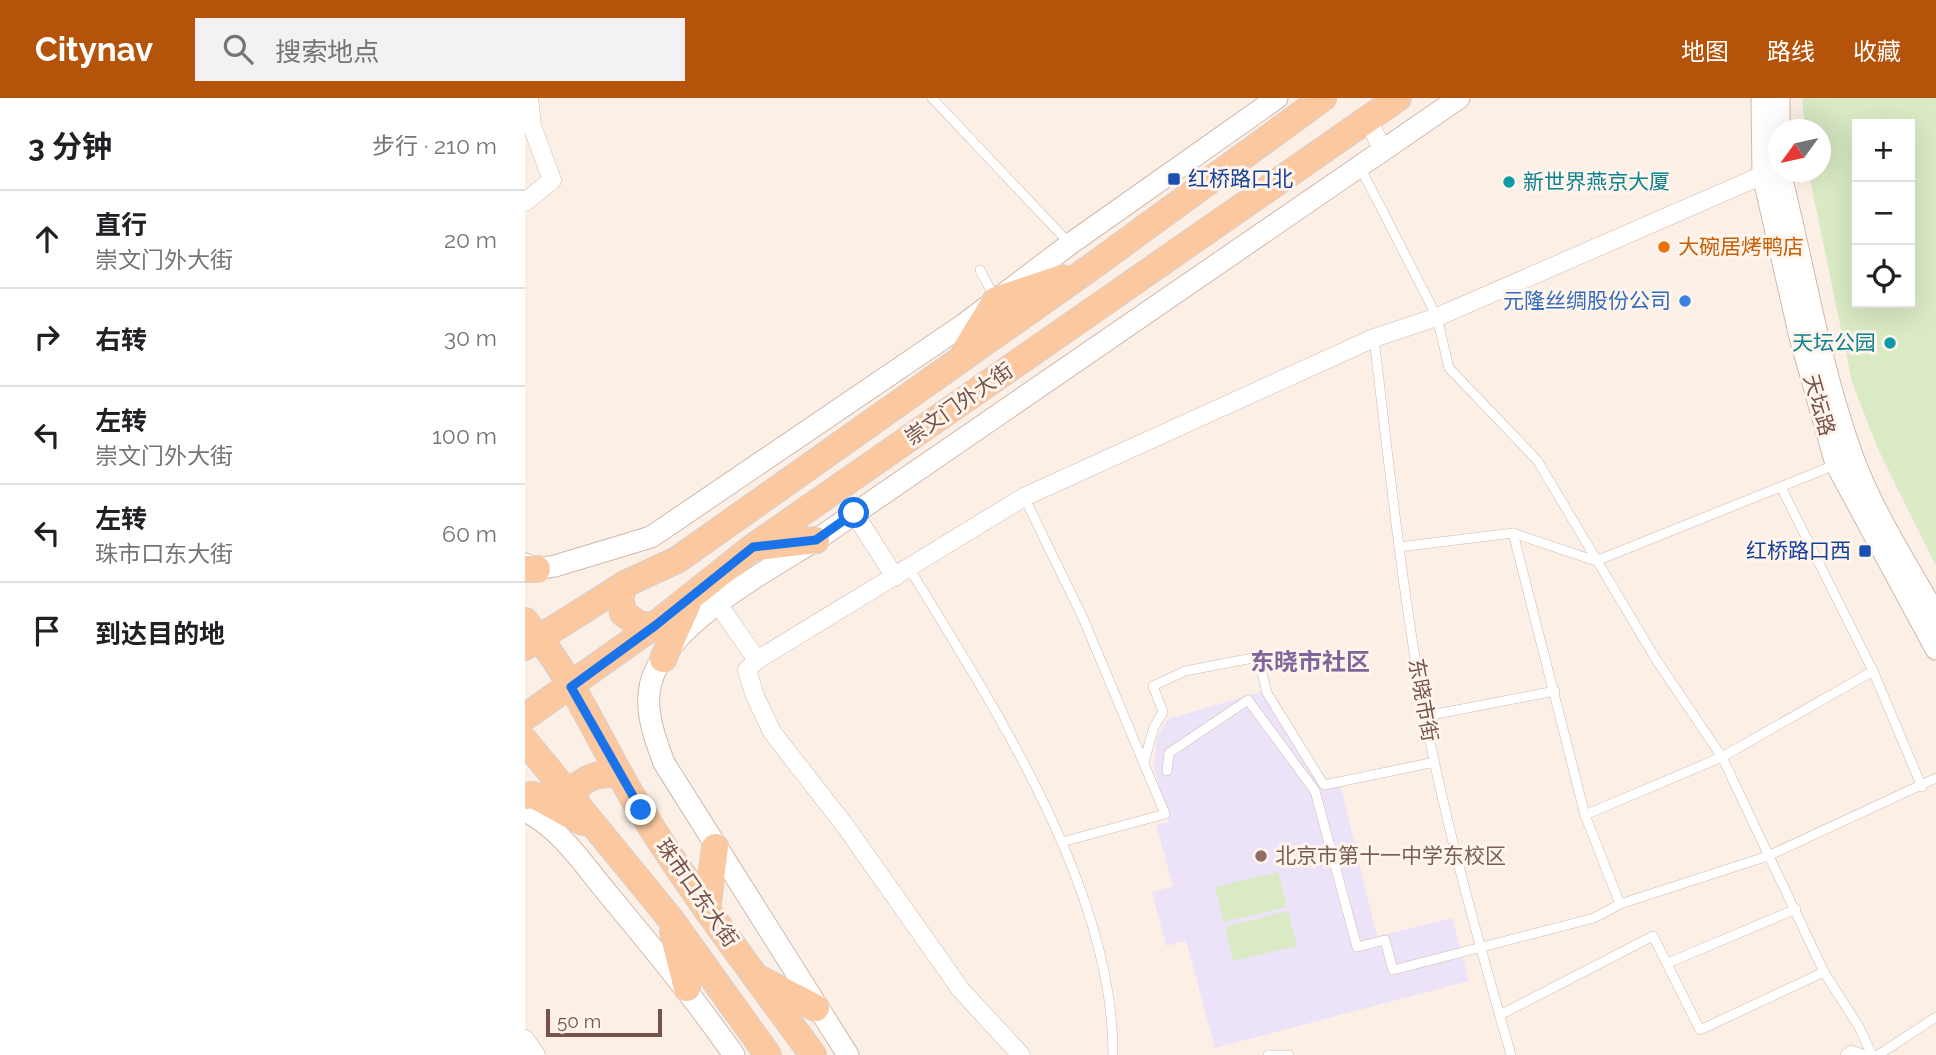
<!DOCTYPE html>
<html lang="zh">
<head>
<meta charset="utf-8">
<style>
  body { margin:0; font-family:Raleway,"Noto Sans SC",sans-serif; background:#f2f2f2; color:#202124 }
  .controls { position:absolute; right:21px; top:21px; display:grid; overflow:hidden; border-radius:0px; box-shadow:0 7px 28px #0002 }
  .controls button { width:63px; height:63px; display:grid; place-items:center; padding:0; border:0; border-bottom:2px solid #e0e0e0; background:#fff; color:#202124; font:35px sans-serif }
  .compass { position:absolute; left:1243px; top:21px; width:63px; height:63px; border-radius:50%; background:#fff; box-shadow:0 7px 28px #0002; rotate:237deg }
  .scale { position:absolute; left:21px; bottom:18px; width:116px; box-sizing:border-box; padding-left:7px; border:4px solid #76524a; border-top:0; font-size:19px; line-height:24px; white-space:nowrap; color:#76524a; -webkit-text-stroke:5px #fff5ed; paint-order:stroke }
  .stop { position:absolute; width:21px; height:21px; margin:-16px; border:5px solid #1a73e8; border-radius:50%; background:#fff }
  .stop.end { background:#1a73e8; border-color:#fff; box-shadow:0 2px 7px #0008 }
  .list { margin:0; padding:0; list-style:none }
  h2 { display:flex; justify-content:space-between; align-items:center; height:91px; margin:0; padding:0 28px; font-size:30px }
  h2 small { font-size:23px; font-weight:400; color:#757577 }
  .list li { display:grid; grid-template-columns:46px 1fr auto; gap:21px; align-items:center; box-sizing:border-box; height:98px; padding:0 28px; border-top:2px solid #e0e0e0 }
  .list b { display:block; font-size:26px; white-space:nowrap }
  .list p { margin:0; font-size:23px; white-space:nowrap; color:#757577 }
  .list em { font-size:23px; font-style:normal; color:#757577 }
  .icon { flex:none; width:38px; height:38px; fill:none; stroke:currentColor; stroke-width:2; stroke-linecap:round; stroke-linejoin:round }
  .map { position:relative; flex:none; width:1411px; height:957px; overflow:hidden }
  header { display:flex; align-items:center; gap:42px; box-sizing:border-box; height:98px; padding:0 35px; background:#b45309; color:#fff }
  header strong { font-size:33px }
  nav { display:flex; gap:38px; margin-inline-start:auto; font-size:24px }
  .search { width:490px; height:63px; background:#f2f2f2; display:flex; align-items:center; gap:18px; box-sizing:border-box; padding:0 24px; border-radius:0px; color:#757577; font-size:26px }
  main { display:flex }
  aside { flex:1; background:#fff }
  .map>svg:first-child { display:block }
</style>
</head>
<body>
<header>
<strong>Citynav</strong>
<div class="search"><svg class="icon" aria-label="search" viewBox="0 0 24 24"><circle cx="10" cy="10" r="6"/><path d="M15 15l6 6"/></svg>搜索地点</div>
<nav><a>地图</a><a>路线</a><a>收藏</a></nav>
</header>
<main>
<aside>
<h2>3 分钟<small>步行 · 210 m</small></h2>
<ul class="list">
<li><svg class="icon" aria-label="ahead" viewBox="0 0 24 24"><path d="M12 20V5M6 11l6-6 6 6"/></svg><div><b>直行</b><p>崇文门外大街</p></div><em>20 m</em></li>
<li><svg class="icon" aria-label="right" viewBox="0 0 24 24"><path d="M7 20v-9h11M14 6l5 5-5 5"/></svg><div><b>右转</b></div><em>30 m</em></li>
<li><svg class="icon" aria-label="left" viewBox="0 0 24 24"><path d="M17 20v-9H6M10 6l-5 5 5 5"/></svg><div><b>左转</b><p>崇文门外大街</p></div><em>100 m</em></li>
<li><svg class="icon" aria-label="left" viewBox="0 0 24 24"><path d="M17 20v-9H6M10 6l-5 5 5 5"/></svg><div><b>左转</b><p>珠市口东大街</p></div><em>60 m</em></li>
<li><svg class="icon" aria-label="arrive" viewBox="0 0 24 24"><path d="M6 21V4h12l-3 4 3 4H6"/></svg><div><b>到达目的地</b></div></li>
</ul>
</aside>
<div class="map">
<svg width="1411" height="957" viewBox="0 0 1411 957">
  <rect width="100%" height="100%" fill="#fcf0e6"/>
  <polygon fill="#ede3f9" points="738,593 798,688 815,685 852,838 927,820 944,883 690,950 661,843 641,848 627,794 648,788 631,727 643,724 629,670 632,639 643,621"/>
  <g fill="#daeac4" fill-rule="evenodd">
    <path d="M1277 0H1411V468L1353 351 1327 284 1285 81 1284 74H1296V32L1280 31ZM1332 26H1385V205H1332Z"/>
    <polygon points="753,774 762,809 699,824 690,789"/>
    <polygon points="763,813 772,848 708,863 700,829"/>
  </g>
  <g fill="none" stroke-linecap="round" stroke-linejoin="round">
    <defs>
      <g id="service">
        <polyline points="407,0 545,146"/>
        <polyline points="835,69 912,219 924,270 1012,362 1132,563 1197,659 1299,874 1334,929 1347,957"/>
        <polyline points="455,172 470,200"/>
        <path d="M849 240C864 366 877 493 900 618 922 733 954 845 986 957"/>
        <polyline points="1256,389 1348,573 1397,689"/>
        <polyline points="499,399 558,520 640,716 537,744"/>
        <polyline points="988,435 1060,717 1095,806"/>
        <polyline points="874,449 988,435 1071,463 1310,367"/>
        <path d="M384 470C468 607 589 792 588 957"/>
        <polyline points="901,618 1030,593"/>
        <polyline points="619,664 629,629 638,614 628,588 660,573 733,559 742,595 799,687 910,664"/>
        <polyline points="642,673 644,655 723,602 790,693 832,849 860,842 868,872 1069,820 1095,806 1243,758 1411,680"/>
        <polyline points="1060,717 1197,659 1348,573"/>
        <polyline points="1143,865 1271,811"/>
        <polyline points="975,917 1128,838 1175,932 1299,874"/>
        <polyline points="743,957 764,957"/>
        <polyline points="1320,957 1326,952 1340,957"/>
        <polyline points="1353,957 1411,919"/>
      </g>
      <g id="minor">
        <polyline points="843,21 857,51"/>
        <polyline points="0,104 27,82 7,28 4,0"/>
        <polyline points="329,415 370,479"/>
        <polyline points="193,506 232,562 499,399 849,240 912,219 1238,77"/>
        <polyline points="232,562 222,572 230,598 247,634 321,729 436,892 496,957"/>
        <polyline points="0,941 11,957"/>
      </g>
      <g id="tertiary">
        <polyline points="1237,0 1238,77 1275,239 1311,366 1411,551"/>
        <polyline points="1254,0 1254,32"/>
        <path d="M1255 74C1279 168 1294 266 1327 357 1347 413 1382 466 1411 518"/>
        <polyline points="0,466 12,471 30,468 126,439 438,227 545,146 752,0"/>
        <path d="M0 713C34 729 59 767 83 796 127 849 170 901 209 957"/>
        <path d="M323 957 139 665C131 643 122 620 124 596 128 533 242 473 291 442L934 0"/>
      </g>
      <g id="primary">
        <polyline points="440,253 471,202 537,180"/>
        <polyline points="233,449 291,442"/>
        <polyline points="0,471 12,471"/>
        <polyline points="100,486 95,499 98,515 115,527 130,527"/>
        <path d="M0 523C49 578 77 651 116 713 169 798 229 876 288 957"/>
        <polyline points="0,549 100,486 152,462 565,170 798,0"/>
        <polyline points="138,561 163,505"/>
        <polyline points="0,619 130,527 228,449 873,0"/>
        <polyline points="0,643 144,819 243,957"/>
        <polyline points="0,698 9,697 58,724"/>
        <path d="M49 704 52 688C66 677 77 675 95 677"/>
        <polyline points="182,812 190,749"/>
        <polyline points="148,834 162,890"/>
        <polyline points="237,882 291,910"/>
      </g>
    </defs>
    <use href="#service" stroke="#d0b8ae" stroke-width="10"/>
    <use href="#minor" stroke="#d0b8ae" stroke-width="19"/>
    <use href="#tertiary" stroke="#d0b8ae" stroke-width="23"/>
    <use href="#primary" stroke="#d9cfcc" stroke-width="28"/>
    <use href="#service" stroke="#fff" stroke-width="9"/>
    <use href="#minor" stroke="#fff" stroke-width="18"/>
    <use href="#tertiary" stroke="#fff" stroke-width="21"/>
    <use href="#primary" stroke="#fbc89f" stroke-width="26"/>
  </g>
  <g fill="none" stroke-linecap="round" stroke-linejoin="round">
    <polyline stroke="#1a73e8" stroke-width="9" points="116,712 46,589 131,527 228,449 291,442 329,415"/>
  </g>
  <g fill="#1a4fb4" stroke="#fff5ed" stroke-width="2.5">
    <rect x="642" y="74" width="14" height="14" rx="3.5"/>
    <rect x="1333" y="446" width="14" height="14" rx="3.5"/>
  </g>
  <g fill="#0f9aa8" stroke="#fff5ed" stroke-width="2.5">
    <circle cx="984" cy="84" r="7"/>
    <circle cx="1365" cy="245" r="7"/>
  </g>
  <circle fill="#e8710a" stroke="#fff5ed" stroke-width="2.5" cx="1139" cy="149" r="7"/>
  <circle fill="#3f7fe0" stroke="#fff5ed" stroke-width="2.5" cx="1160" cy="203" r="7"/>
  <circle fill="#8d6e63" stroke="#fff5ed" stroke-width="2.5" cx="736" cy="758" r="7"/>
  <g text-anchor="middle" stroke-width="6" stroke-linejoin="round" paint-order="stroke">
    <g font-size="21" fill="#164399" stroke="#fff5ed" text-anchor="start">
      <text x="663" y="88">红桥路口北</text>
      <text x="1326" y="460" text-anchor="end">红桥路口西</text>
    </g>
    <g font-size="21" fill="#0d838f" stroke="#fff5ed" text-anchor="start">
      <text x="998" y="91">新世界燕京大厦</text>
      <text x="1351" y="252" text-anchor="end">天坛公园</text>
    </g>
    <g font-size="21" fill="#c56008" stroke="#fff5ed" text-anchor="start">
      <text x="1153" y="156">大碗居烤鸭店</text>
    </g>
    <g font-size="21" fill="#366cbe" stroke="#fff5ed" text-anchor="end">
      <text x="1146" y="210">元隆丝绸股份公司</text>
    </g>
    <g font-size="21" fill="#76524a" stroke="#fff5ed">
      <text transform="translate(434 306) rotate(-35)" y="7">崇文门外大街</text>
      <text transform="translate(1294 307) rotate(74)" y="7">天坛路</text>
      <text transform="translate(898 602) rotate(80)" y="7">东晓市街</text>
      <text transform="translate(172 795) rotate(55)" y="7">珠市口东大街</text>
    </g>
    <g font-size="21" fill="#785e54" stroke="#fff5ed" text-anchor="start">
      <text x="750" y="765">北京市第十一中学东校区</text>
    </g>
    <g font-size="24" font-weight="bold" fill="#7f669a" stroke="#fff5ed">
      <text x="785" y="572">东晓市社区</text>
    </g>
  </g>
</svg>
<div class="controls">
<button>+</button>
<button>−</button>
<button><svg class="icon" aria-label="locate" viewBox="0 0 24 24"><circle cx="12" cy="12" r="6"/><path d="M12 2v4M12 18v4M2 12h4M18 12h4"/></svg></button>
</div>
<svg class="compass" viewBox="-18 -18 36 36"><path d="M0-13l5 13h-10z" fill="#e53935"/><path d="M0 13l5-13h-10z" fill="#757577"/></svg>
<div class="scale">50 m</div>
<div class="stop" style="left:329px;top:415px"></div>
<div class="stop end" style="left:116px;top:712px"></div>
</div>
</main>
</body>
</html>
